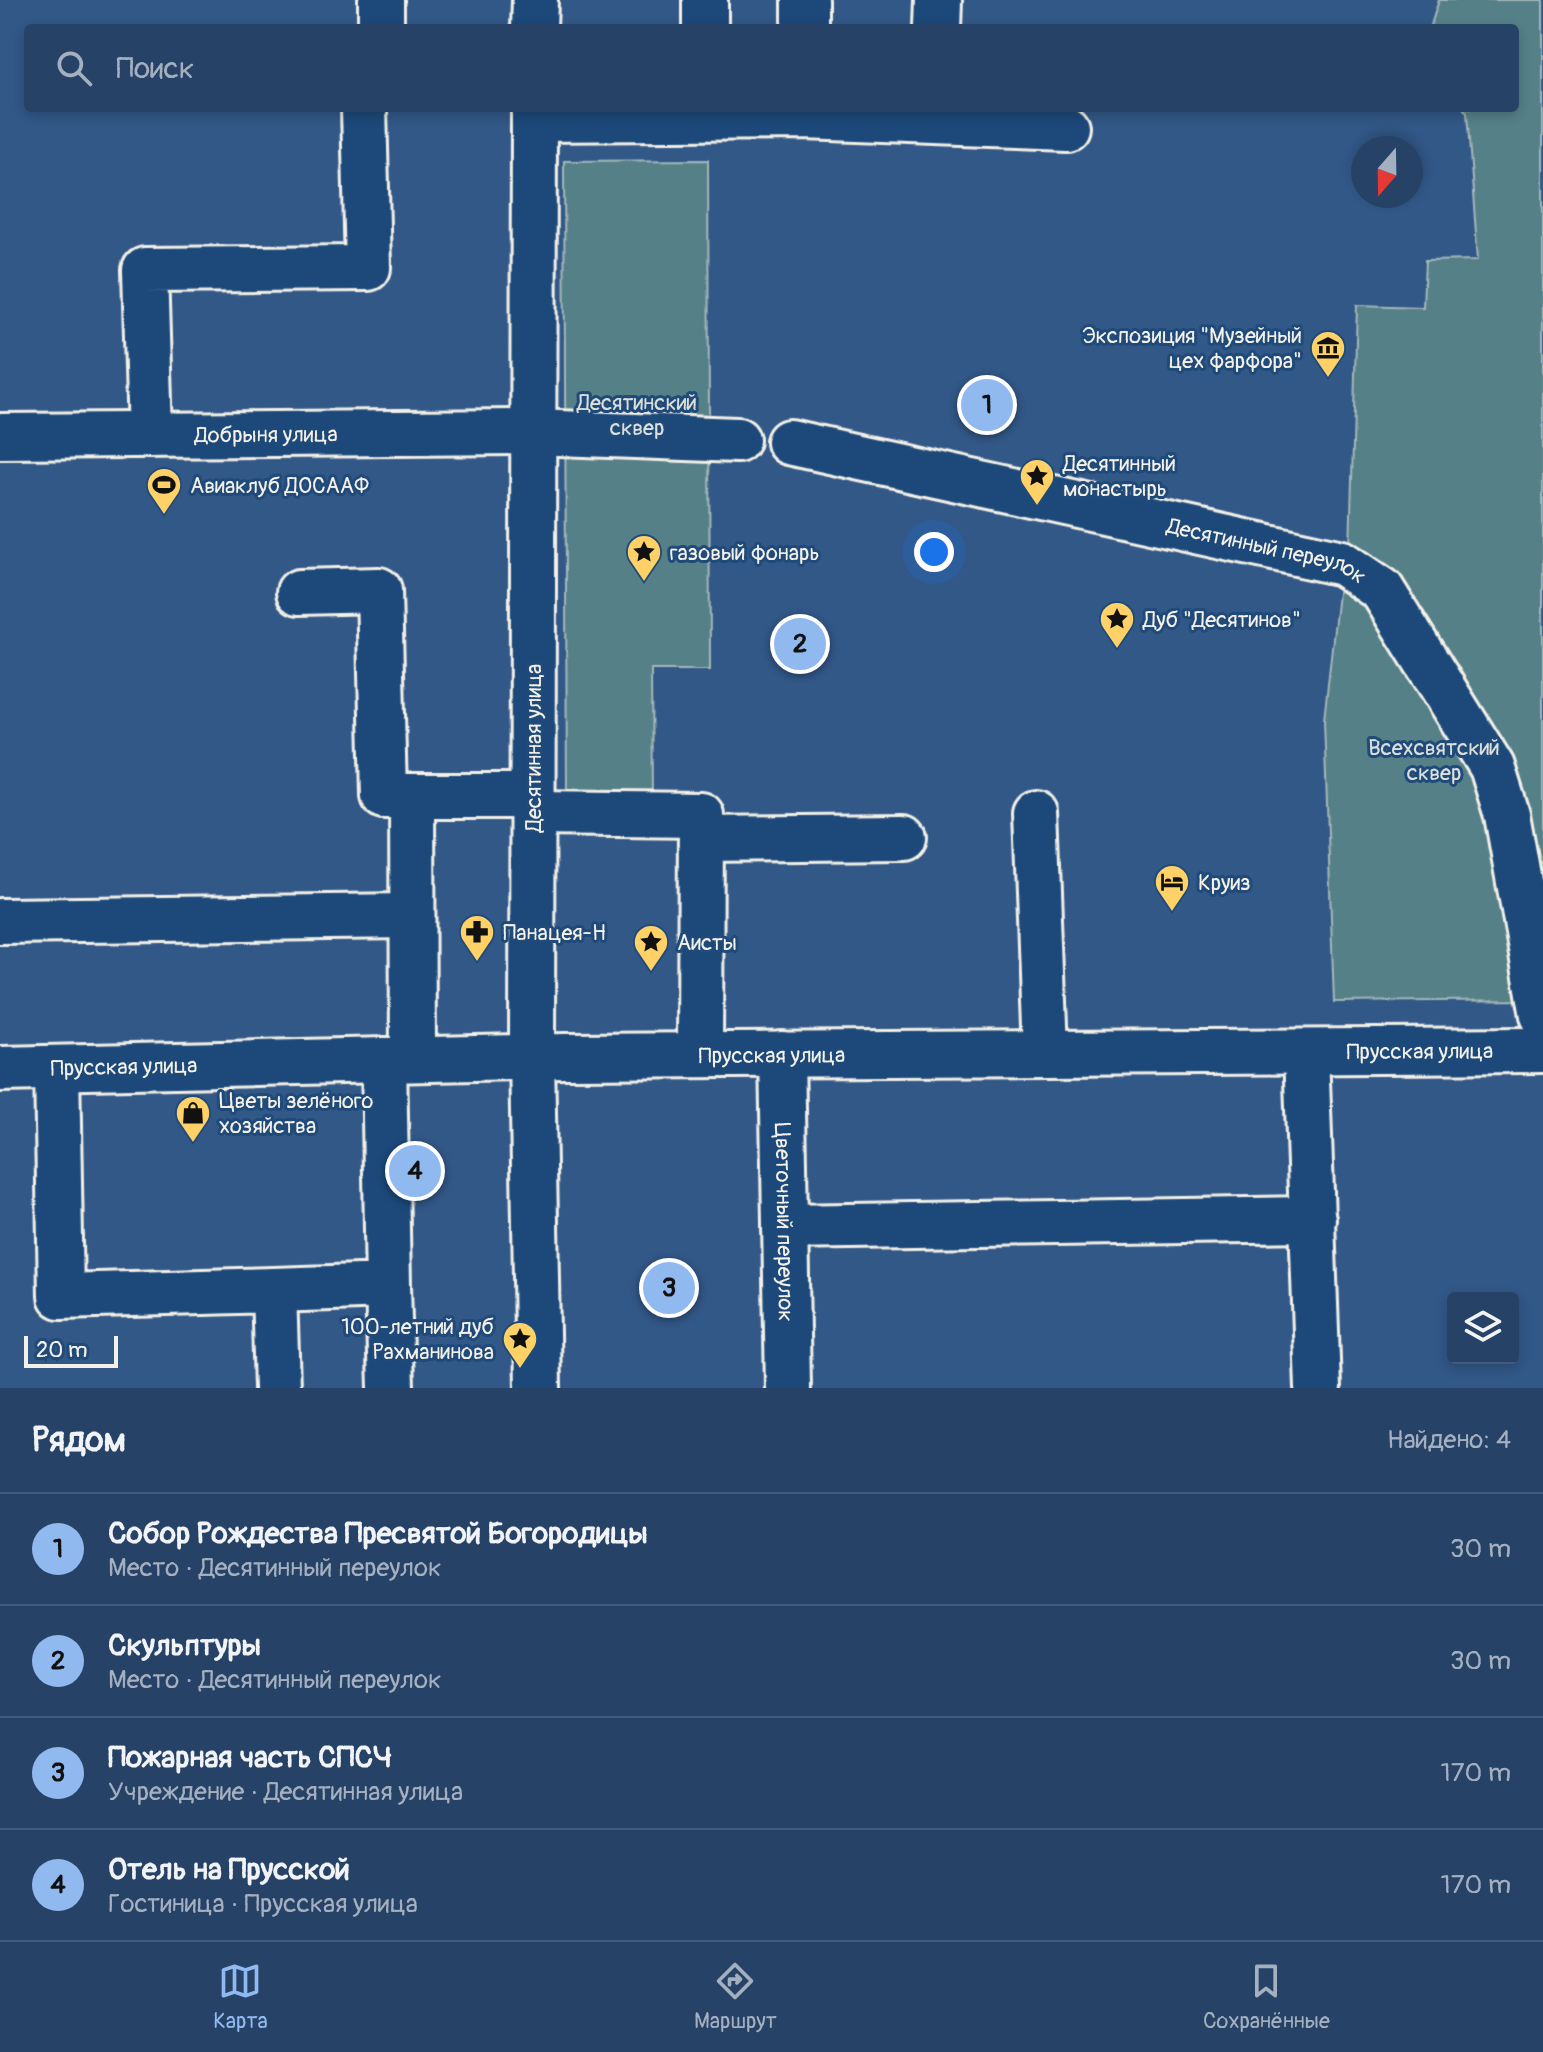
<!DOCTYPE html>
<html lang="ru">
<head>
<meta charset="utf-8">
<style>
  body { margin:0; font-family:Pangolin,sans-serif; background:#2e496c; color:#f1f3f6 }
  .controls { position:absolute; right:24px; bottom:24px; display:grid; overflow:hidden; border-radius:8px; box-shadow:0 4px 12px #0003 }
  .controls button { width:72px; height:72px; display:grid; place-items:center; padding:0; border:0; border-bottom:2px solid #425b7a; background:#264266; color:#f1f3f6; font:40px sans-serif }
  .compass { position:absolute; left:1351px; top:136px; width:72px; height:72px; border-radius:50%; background:#264266; box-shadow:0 4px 12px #0003; rotate:200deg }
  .scale { position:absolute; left:24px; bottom:20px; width:94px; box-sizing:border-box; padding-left:8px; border:4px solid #f4f1e8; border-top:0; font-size:22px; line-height:28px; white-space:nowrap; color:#f4f1e8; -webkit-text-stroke:6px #1f4a7a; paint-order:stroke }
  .you { position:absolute; left:934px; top:552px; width:28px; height:28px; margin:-20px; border:6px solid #fff; border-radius:50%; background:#1a73e8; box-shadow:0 0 0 12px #1a73e833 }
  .badge { display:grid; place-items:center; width:52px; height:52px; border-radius:50%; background:#90b9f0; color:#111; font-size:26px; font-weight:700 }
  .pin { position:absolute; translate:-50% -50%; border:4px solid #fff; box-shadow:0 2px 8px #0006 }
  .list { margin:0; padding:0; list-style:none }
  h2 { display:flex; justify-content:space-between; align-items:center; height:104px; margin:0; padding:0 32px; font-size:34px }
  h2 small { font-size:26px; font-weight:400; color:#a4b0bf }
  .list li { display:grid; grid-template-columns:52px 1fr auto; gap:24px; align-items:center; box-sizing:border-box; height:112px; padding:0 32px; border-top:2px solid #425b7a }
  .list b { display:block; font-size:30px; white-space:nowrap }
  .list p { margin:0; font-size:26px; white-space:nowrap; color:#a4b0bf }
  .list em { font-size:26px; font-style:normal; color:#a4b0bf }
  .icon { flex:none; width:44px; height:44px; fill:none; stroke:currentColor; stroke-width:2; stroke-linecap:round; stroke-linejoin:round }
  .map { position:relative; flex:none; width:1543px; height:1388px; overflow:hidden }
  .search { position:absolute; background:#264266; box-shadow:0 4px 12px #0003; left:24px; right:24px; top:24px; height:88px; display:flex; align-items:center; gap:20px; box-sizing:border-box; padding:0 28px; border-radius:8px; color:#a4b0bf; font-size:30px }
  .sheet { height:552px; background:#264266 }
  nav { display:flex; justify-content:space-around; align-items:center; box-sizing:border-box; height:112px; border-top:2px solid #425b7a; background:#264266; font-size:22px; color:#a4b0bf }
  nav a { display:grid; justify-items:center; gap:4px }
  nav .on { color:#90b9f0 }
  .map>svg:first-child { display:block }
</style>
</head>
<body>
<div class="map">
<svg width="1543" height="1388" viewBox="0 0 1543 1388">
  <rect width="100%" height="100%" fill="#325888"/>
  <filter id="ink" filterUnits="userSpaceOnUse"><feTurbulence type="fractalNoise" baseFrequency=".0125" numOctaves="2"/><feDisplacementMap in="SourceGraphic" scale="16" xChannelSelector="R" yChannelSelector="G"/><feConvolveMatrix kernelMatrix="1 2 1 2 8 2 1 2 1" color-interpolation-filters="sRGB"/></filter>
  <g filter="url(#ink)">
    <g fill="#558088" stroke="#a4b8b8" stroke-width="2">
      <polygon points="1439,0 1543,0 1543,1000 1334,1002 1324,720 1340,575 1350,549 1357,305 1423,307 1425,261 1478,260 1467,113 1463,108 1515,108 1515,28 1430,28"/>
      <polygon points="708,160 710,670 651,670 652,797 567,797 564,161"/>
    </g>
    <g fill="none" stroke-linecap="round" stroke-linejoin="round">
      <defs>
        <g id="minor">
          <polyline points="381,0 381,28"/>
          <polyline points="534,28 535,0"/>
          <polyline points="705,28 705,0"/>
          <polyline points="805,28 805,0"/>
          <polyline points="938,28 939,0"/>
          <polyline points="534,108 532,1056 538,1388"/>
          <polyline points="534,119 804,117 1066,127"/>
          <polyline points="150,435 145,270 368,268 364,108"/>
          <path id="s1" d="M0 436 533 432 737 440"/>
          <path id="s2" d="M789 442 1342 563 1382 590 1492 767 1507 815 1543 1015"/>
          <polyline points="299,592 379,590 384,796 412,796"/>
          <polyline points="533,813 701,815 700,1054"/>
          <polyline points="1036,813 1045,1053"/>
          <polyline points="701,839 904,837"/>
          <polyline points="0,921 412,916"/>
          <polyline points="1306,1052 1318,1388"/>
          <path id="s3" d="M782 1054 788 1388"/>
          <polyline points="413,1059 412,796 533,796"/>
          <polyline points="57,1068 61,1296 274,1290 277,1388"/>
          <path id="s4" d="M0 1069 565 1056 1543 1050"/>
          <polyline points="785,1227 1313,1219"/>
          <polyline points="388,1286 391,1388"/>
          <polyline points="274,1290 388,1286 384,1060"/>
        </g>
      </defs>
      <use href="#minor" stroke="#f4f1e8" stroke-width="50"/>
      <use href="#minor" stroke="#1f4a7a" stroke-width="44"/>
    </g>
  </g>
  <defs>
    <symbol id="museum-pin" viewBox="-11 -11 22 30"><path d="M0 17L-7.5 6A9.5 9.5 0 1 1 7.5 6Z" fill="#ffd166" stroke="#1f4a7a"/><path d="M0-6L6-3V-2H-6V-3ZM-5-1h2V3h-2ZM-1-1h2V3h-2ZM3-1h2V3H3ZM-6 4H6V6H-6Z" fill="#111"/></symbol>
    <symbol id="sight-pin" viewBox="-11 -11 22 30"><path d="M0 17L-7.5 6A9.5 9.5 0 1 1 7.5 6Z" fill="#ffd166" stroke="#1f4a7a"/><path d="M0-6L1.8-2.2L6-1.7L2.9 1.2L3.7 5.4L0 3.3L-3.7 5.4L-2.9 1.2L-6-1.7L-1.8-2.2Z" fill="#111"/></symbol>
    <symbol id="stadium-pin" viewBox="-11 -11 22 30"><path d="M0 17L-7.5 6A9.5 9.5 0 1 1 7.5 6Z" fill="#ffd166" stroke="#1f4a7a"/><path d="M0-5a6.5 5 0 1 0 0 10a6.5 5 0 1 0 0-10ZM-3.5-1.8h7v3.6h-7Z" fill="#111"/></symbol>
    <symbol id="hotel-pin" viewBox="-11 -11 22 30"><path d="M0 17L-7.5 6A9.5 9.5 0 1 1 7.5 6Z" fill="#ffd166" stroke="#1f4a7a"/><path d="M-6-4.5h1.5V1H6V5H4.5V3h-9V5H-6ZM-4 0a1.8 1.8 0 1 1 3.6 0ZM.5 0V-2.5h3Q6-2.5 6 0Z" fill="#111"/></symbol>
    <symbol id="pharmacy-pin" viewBox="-11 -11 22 30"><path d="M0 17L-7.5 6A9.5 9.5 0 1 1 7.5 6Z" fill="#ffd166" stroke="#1f4a7a"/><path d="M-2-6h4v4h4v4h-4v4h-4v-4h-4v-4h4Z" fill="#111"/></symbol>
    <symbol id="shop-pin" viewBox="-11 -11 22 30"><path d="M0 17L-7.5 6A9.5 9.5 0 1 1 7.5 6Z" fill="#ffd166" stroke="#1f4a7a"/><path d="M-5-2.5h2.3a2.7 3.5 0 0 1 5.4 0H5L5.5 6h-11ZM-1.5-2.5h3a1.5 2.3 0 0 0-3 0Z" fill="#111"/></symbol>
  </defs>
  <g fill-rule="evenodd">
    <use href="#museum-pin" x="1308" y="328" width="40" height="54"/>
    <use href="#sight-pin" x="1017" y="456" width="40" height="54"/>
    <use href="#stadium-pin" x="144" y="465" width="40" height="54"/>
    <use href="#sight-pin" x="624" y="532" width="40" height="54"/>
    <use href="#sight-pin" x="1097" y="599" width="40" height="54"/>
    <use href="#hotel-pin" x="1152" y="862" width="40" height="54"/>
    <use href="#pharmacy-pin" x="457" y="912" width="40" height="54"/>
    <use href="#sight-pin" x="631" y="922" width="40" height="54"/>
    <use href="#shop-pin" x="173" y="1093" width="40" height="54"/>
    <use href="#sight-pin" x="500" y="1319" width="40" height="54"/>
  </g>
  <g text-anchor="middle" stroke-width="6" stroke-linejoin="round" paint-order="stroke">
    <g font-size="22" fill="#f4f1e8" stroke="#1f4a7a" text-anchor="start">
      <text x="1302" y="343" text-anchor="end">Экспозиция "Музейный<tspan x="1302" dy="25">цех фарфора"</tspan></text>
      <text x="1063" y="471">Десятинный<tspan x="1063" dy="25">монастырь</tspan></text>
      <text x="190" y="493">Авиаклуб ДОСААФ</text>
      <text x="670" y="560">газовый фонарь</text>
      <text x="1143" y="627">Дуб "Десятинов"</text>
      <text x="1198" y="890">Круиз</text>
      <text x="503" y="940">Панацея-Н</text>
      <text x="677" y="950">Аисты</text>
      <text x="219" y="1108">Цветы зелёного<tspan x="219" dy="25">хозяйства</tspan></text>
      <text x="494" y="1334" text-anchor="end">100-летний дуб<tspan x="494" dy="25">Рахманинова</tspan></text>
    </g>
    <g font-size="22" fill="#dce0da" stroke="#1f4a7a">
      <text x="637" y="410">Десятинский<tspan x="637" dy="25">сквер</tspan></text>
      <text x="1434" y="755">Всехсвятский<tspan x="1434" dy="25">сквер</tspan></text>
    </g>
    <g font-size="22" fill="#f4f1e8" stroke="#1f4a7a">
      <text dy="8" stroke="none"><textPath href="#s1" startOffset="266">Добрыня улица</textPath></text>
      <text dy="8" stroke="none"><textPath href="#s2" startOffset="490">Десятинный переулок</textPath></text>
      <text transform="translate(533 748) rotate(-90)" y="8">Десятинная улица</text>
      <text dy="8" stroke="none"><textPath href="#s4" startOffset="1420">Прусская улица</textPath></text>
      <text dy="8" stroke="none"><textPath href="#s4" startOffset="772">Прусская улица</textPath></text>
      <text dy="8" stroke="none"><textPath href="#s4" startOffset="124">Прусская улица</textPath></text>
      <text dy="8" stroke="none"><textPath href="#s3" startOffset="168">Цветочный переулок</textPath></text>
    </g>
  </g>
</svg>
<div class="controls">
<button><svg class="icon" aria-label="layers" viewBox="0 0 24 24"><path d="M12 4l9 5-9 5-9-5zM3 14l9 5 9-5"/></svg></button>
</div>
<svg class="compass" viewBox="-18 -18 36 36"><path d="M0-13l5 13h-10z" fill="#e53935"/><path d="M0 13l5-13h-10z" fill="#a4b0bf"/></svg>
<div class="scale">20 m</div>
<div class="you"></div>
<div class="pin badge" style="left:987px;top:405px">1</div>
<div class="pin badge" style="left:800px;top:644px">2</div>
<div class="pin badge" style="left:669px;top:1288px">3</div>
<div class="pin badge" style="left:415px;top:1171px">4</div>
<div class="search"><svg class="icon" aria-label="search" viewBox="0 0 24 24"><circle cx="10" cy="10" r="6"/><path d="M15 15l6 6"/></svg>Поиск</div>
</div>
<section class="sheet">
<h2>Рядом<small>Найдено: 4</small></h2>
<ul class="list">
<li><span class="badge">1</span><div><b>Собор Рождества Пресвятой Богородицы</b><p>Место · Десятинный переулок</p></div><em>30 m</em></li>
<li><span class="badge">2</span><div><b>Скульптуры</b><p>Место · Десятинный переулок</p></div><em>30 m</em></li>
<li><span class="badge">3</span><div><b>Пожарная часть СПСЧ</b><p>Учреждение · Десятинная улица</p></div><em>170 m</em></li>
<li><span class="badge">4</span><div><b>Отель на Прусской</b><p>Гостиница · Прусская улица</p></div><em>170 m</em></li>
</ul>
</section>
<nav>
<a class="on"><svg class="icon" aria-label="map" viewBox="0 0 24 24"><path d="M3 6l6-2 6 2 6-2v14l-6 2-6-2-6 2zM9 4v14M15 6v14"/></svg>Карта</a>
<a><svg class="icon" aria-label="directions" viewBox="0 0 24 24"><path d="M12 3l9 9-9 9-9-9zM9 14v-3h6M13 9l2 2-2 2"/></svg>Маршрут</a>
<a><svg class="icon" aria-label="saved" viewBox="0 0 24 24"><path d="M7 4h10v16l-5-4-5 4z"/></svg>Сохранённые</a>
</nav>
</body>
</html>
